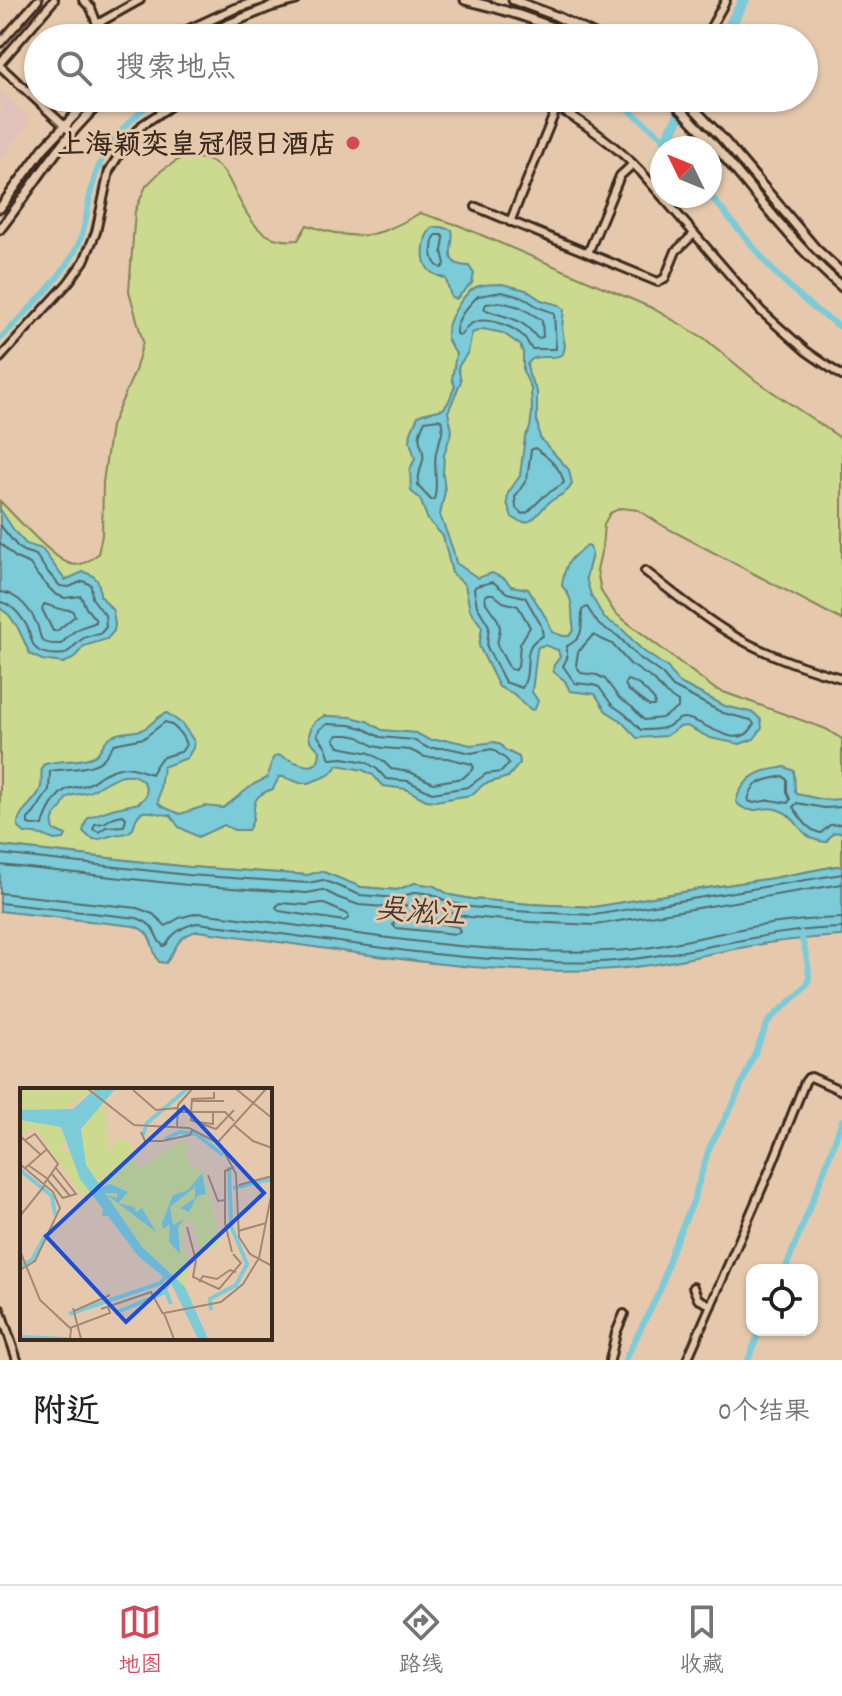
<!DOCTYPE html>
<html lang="zh">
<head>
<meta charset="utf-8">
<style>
  body { margin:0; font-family:Dekko,"LXGW WenKai TC",sans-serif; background:#f6f6f6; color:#202124 }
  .controls { position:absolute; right:24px; bottom:24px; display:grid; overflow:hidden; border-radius:16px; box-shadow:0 2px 6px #0004 }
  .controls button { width:72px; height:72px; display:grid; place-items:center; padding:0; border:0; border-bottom:2px solid #e0e0e0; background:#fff; color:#202124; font:40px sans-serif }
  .compass { position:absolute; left:650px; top:136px; width:72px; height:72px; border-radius:50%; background:#fff; box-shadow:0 2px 6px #0004; rotate:313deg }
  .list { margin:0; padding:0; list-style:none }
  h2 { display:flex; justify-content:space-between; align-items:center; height:104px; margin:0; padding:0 32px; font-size:34px }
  h2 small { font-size:26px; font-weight:400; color:#757577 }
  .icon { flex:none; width:44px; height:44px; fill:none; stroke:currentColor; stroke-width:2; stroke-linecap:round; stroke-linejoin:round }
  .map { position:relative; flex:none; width:842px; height:1360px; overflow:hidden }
  .search { position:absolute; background:#fff; box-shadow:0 2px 6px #0004; left:24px; right:24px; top:24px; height:88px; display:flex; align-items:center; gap:20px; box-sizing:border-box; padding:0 28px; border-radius:44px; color:#757577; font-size:30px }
  .sheet { height:224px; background:#fff }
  nav { display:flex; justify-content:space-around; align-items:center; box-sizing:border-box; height:112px; border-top:2px solid #e0e0e0; background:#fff; font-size:22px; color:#757577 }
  nav a { display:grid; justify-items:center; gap:4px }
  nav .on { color:#d1495b }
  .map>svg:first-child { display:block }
</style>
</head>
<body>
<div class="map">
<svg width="842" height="1360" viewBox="0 0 842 1360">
  <rect width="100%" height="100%" fill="#e6c9ad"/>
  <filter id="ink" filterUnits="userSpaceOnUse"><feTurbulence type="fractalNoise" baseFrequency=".0125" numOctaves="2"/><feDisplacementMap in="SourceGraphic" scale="16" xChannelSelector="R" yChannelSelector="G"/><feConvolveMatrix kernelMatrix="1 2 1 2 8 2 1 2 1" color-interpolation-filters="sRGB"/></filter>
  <g filter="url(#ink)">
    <polygon fill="#e0c2bb" points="0,90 28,117 28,124 0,162"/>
    <path fill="#cbda8e" stroke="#838256" stroke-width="2" d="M183 157C195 157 209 158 218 166 227 173 230 182 235 192 251 222 261 244 298 240L307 225C356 242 375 239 420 213L458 225 652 308 704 338 755 380 842 439V620L665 527 638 510 621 508 610 513 604 524 602 548 597 570 601 591 615 613 715 689 826 729 842 739V867L836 866 773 878 707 888 594 907 530 904 472 899 450 895 434 886 415 883 397 890 361 887 321 871 308 875 189 867 0 846V501C15 516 51 556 68 563 79 568 89 561 98 554L102 535 103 482 111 426 135 371 143 342 129 291 135 211 146 186 162 170Z"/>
    <g fill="#7ccbd9" stroke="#628b8e" stroke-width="2">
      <path d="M433 227H441L452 230C456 245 439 265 469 266L474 274 472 283 456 299 451 297 446 279C440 276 433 275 429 270 420 259 423 235 433 227Z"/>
      <path d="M502 284 526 290 541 300 559 305 564 309 562 328 565 346 563 354C551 362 535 350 527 365L529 375 537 392V420L540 438 569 470 572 484C567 494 559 495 551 501 537 511 532 532 512 517L507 503 508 493 520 476 525 437 530 428 532 412 531 388 523 371V352L520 345 503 333 483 329 472 333 468 352 458 367 461 381 448 412 452 430 444 455 443 474 445 491 440 515 453 550 456 563 478 578 492 573 505 579 511 586 528 589 548 621 552 632 563 636H569L574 630C570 611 576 601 562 586 564 565 570 557 587 546L590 547 592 554 586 578 591 595 604 618 622 629 642 650 668 668 677 681 684 685 725 706 754 713 761 720 762 728 754 739 740 744 710 738 687 726 679 727 666 736 637 738 620 720 606 711 595 694 570 691 565 681 553 671 554 665 560 657 558 650 544 645 538 647 537 650 532 692 538 701 535 709 532 710 522 703 514 694 499 687 479 646 482 627 470 610 465 585 452 573 443 536 428 520 420 499 411 491 410 470 415 458 410 442 411 432 418 416 422 414 443 409 448 403 455 386 452 379 456 354C453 348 448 343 447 337 445 323 463 293 476 287 483 284 494 284 502 284Z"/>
      <path d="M0 509 15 532 26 544 42 549 65 580 83 572C97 575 100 582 100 595L113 611 115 625 114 631 107 639 84 646 73 659 63 663 42 660 30 654 18 628 9 615 0 608Z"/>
      <path d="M167 713 182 724 194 741 193 748 187 758 163 767 158 803 163 807 180 814 205 806 223 808 254 784 267 778 273 758 277 755C291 758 319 780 320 751L310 741 309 735 312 725 316 721 324 716H329L351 717 367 721 382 730 416 733 429 740H449L471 745 495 742 501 745 505 750 519 757 520 763 508 777 484 784 471 795 435 801 426 800 406 789 383 786 373 775 363 770 338 765 329 775 309 783H300L284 777H279L273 789C243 798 261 813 248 830H234L224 825 198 837 179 827 170 815C149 814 139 802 133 829 126 835 123 833 114 835 100 838 95 845 83 831L86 821 89 817 112 809 139 803 146 796C147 789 146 783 140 779 125 767 106 783 93 790 85 795 75 793 68 797 63 801 65 803 61 808 55 816 50 819 54 830L66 835 64 839 54 840 42 835 25 833 18 827C16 812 34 804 40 790 44 781 39 773 43 765 58 758 78 764 94 756 101 753 102 742 110 737 119 731 131 733 141 730 151 727 156 716 167 713Z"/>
      <path d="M785 767 794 771 795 791 797 794 825 800 842 799V832L833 833 826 842C797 839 801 818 779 810 762 803 752 819 736 802 738 791 748 777 759 773 767 769 777 769 785 767Z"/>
      <path d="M0 846 189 867 308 875 321 871 361 887 397 890 415 883 434 886 450 895 472 899 530 904 594 907 707 888 773 878 837 866 842 867V936C812 938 781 940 751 946 705 954 661 966 614 969 475 979 334 947 197 931 176 937 177 948 166 963L159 962C149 946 155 933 134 926L0 911Z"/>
    </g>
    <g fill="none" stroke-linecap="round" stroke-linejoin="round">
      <g stroke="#556a69" stroke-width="2">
        <path d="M436 235H442L444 238 442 251 445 264 442 268C430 265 430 244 436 235Z"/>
        <path d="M502 292 524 298 538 307 554 313 556 349H532C529 346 528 342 525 338 515 327 490 317 475 322 468 324 465 329 461 335L456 334C455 319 468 306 478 296Z"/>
        <path d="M500 302 520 307 542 320 543 337 537 338C520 315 506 319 484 309L486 304Z"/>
        <path d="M438 419 442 421C445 433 438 441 436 453 433 468 439 485 434 499L431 500 418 486C418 473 420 472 423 460 426 443 412 446 425 421Z"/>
        <path d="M535 448C546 455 562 469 564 483L544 496 528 512 522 514 516 508 515 497 527 479 531 450Z"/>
        <path d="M0 525 17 546 23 551 36 555 46 570 60 586 69 587 83 581 91 585 92 598 105 615 106 627 100 634C76 637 82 642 65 654 58 655 46 655 39 651 31 646 31 636 28 628 22 617 12 604 0 602"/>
        <path d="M0 543 16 558 30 564 38 576 55 594 65 598 81 596 86 608 95 619 96 622C92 624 89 625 85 626 74 629 68 637 61 644 56 644 46 645 42 640 41 639 38 628 38 627 32 611 18 593 0 592"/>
        <path d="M493 582 507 593 525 597 541 625 543 636C518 646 534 669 522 688L505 682 487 647 489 626 477 606 474 589 476 586Z"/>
        <polygon points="488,594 493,594 503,602 518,606 530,627 520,644 518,667 515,670 510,669 497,645 500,628 498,620 486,603 485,597"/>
        <polygon points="44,604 60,609 72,610 75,616 57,631 53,631 42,609"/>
        <path d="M587 607 599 625 618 636 637 656 662 674 673 687 723 713 751 720 754 724C740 756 702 718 684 718 676 718 674 724 667 727 660 730 649 730 641 730L625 714 612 705 599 687 593 685 575 683 563 666 567 658V646C585 637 581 628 582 610Z"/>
        <polygon points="593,635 612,644 630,664 654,680 666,694 678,702 678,708 662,718 644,720 632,707 619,698 605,679 597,675 581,673 576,665 578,652"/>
        <path d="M627 680C639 682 647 692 655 701L654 706H649L628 690 625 684Z"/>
        <path d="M165 722C174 724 183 735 186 745L181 752C159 758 162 755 151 774 131 767 124 763 102 775 97 778 92 783 86 785 80 787 73 787 67 789 56 794 46 813 43 825H32L28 824V819L34 813 49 790 50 771C64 769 93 769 102 760 107 756 110 749 114 744L144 738Z"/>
        <polygon points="327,724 350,725 363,728 380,737 413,740 428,748 448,748 471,753 492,749 507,760 509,764 501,772 486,774 468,787 432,793 408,781 386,779 377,769 366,762 343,758 330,759 326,747 317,735 320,729"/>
        <polygon points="338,735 348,735 359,737 374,746 383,748 410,750 425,757 447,758 472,764 474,768 463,778 433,783 410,772 391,769 383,761 370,753 339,747 334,739"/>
        <path d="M783 776 787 780V792L790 799 788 803 770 800 754 803 748 801C752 779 765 781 783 776Z"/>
        <path d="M842 807 824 808 797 803 793 807C800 817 808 831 821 833L830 825 842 824"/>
        <polygon points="123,815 126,818 124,826 106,827 99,832 93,829 95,824 104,823 114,817"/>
        <polyline points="0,854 188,875 308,883 323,880 360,895 397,898 416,892 432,894 448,902 471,907 529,912 594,915 842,874"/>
        <polyline points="0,865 188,885 307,893 323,890 339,898 359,905 398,908 417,902 428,903 446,912 470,917 529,922 595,925 842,884"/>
        <path d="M0 893 137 908 153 914 166 926 179 918 198 913C335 928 470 957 608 951 655 950 700 937 746 928 777 922 810 919 842 918"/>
        <path d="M0 903 137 918C160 927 151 934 163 946L166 945C173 932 183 926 197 923 302 935 406 955 511 960 545 962 580 964 614 961 691 955 765 929 842 928"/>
        <polygon points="280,903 307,905 322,903 347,914 349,918 344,921 279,911 276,907"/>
        <polygon points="418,914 425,915 440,923 458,927 460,932 456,934 396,928 393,925 395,920"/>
      </g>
      <g stroke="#7ccbd9" stroke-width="6">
        <path d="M291 38C357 23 425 18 490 38"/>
        <polyline points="614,98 666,140 672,148"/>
        <polyline points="710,195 775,273 813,308 842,328"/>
        <path d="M0 339C25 313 63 278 78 245 86 228 87 209 91 191 101 147 123 125 157 98"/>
        <polyline points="785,1270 826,1166 842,1120"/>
        <path d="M625 1360 661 1288 671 1253 693 1202 709 1148 733 1104 768 1022C776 1011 805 992 808 983 812 972 803 945 801 933"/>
        <polyline points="748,1360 760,1330"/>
      </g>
      <g stroke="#7ccbd9" stroke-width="11">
        <polyline points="723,38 744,0"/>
        <polyline points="666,140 689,98"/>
      </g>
      <defs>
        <g id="minor">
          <polyline points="83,0 91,8 97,24 140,0"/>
          <polyline points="705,38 726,0"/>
          <polyline points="0,43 38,0"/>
          <polyline points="0,63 54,0"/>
          <polyline points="0,66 72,133"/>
          <path d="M540 98C578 118 613 142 642 173L761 311 806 351 842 376"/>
          <polyline points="476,207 658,282 665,278 676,251 694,234"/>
          <polyline points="510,222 557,107"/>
          <polyline points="588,253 620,176 633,164"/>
          <polyline points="0,358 68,283 84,261 96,232 109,171 122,150 142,125 172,105 170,98"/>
          <path d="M645 571C671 591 697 613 726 631 761 653 801 667 841 678"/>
          <polyline points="693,1287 698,1299 711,1305"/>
          <polyline points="0,1309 17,1360"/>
          <polyline points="610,1360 616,1333 624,1314"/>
          <polyline points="687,1360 771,1167 805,1082 808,1078 811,1077 842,1091"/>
        </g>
        <g id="major">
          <path d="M465 0C504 9 541 21 578 38"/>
          <polyline points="513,0 556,16 601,38"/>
          <polyline points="171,38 234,9 261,0"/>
          <polyline points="195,38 270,7 296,0"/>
          <path d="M669 98C732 156 776 231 842 287"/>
          <polyline points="684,98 721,137 816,249 842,273"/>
          <polyline points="0,208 43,149 91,98"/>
          <path d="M0 229C35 185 62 135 106 98"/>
        </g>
      </defs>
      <use href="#minor" stroke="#3b2a1e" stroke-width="12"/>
      <use href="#major" stroke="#3b2a1e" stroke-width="13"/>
      <use href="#minor" stroke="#e6c9ad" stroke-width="6"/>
      <use href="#major" stroke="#e6c9ad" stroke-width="7"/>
    </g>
  </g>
  <circle fill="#d1495b" stroke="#e6c9ad" stroke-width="3" cx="353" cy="143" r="8"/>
  <g text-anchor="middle" stroke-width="6" stroke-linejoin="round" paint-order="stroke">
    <g font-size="28" font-weight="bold" fill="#3b2a1e" stroke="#e6c9ad" text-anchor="end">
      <text x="337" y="153">上海颖奕皇冠假日酒店</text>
    </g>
    <g font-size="30" font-style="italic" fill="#423a31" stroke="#e6c9ad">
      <text transform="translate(421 911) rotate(5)" y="10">吴淞江</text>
    </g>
  </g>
  <g transform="translate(20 1088)">
    <rect width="252" height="252" fill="#e6c9ad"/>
    <path d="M0 1H66L70 4 38 25 0 21ZM80 16 86 21 87 65 98 50 110 54 117 82 162 52 168 57 166 71 185 87 200 157 181 165 173 133 163 134 162 157 169 175 165 199 122 159 66 77 59 47ZM4 31 39 37 47 56 41 59 43 64 50 62 71 105 62 108 15 39 0 47Z" fill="#cbda8e"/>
    <path d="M75 1H95L61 41 66 77 122 159 165 199 188 251H178L151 195 118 168 88 128H82L83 121 60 91 41 39 0 32V22L53 21ZM182 85 186 106 177 108 169 124 160 120 175 110V99L150 119 153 137 164 131 158 139 160 166 149 154 150 136 143 141 142 135 153 107 168 102ZM90 96 108 104 98 115 114 119 116 124 122 120 136 144 87 107 97 110V105H84L82 99Z" fill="#7ccbd9"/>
    <path fill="none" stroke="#7ccbd9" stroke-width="4" d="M123 47 127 35 167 1M145 51 160 44 176 46 203 67M0 82 32 108 35 127M213 100 252 91M0 178 12 172 26 146M151 216 145 201 151 192M191 222 190 211 216 197 227 176 211 138 209 79M95 225 146 204M49 226 141 195 147 186M0 249 48 251"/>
    <path fill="none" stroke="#a28974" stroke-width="2" d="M68 1 114 37 169 40 200 56 216 86 219 149 230 166 252 178M216 1 252 30M113 2 136 22 157 20M171 13H204M171 23 172 11 194 10V4M157 24H205L214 33M172 25 171 32 196 41 214 22M178 34 193 36V24M214 37 233 53 252 60M157 39 158 17 172 1M121 44 125 53H142L170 47 173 41M0 48 20 66M5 52 15 46 38 76 24 96M198 54 246 1M0 76 33 104 40 120 15 173 0 182M8 77 28 91M4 81 26 62M32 86 50 108M188 87 198 113 206 112M27 91 43 110 56 106 36 80M219 97 252 88M0 128 25 97M167 139 175 169M218 143 246 135M0 163 20 212 51 241 50 251M212 164 205 135V83L214 79M176 172 173 189 199 201 221 175 213 166M179 194 183 188 197 191 210 182 216 184M53 220 61 251M81 221 131 204 143 226M54 223 90 207M50 240 90 225 88 219M154 251 144 225 201 214 223 196 239 170 252 103"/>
    <path fill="#1d4ed8" fill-opacity="0.15" stroke="#1d4ed8" stroke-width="4" d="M164 19 244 105 106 234 26 148Z"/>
    <rect width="252" height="252" fill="none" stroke="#3b2a1e" stroke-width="4"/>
  </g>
</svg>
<div class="controls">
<button><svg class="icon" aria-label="locate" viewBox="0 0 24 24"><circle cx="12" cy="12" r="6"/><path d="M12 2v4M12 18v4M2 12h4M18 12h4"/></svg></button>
</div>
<svg class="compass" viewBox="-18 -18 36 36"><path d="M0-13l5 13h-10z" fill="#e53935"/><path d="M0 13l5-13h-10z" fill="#757577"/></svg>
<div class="search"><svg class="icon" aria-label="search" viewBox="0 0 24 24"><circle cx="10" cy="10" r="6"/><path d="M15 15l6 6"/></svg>搜索地点</div>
</div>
<section class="sheet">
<h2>附近<small>0个结果</small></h2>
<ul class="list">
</ul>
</section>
<nav>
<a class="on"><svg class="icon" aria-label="map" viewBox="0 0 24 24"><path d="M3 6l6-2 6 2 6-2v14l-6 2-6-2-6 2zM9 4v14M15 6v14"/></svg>地图</a>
<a><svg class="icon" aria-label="directions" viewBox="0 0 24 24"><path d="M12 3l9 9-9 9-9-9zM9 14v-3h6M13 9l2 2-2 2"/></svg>路线</a>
<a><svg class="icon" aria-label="saved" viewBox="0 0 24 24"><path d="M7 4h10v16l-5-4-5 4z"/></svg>收藏</a>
</nav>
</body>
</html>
